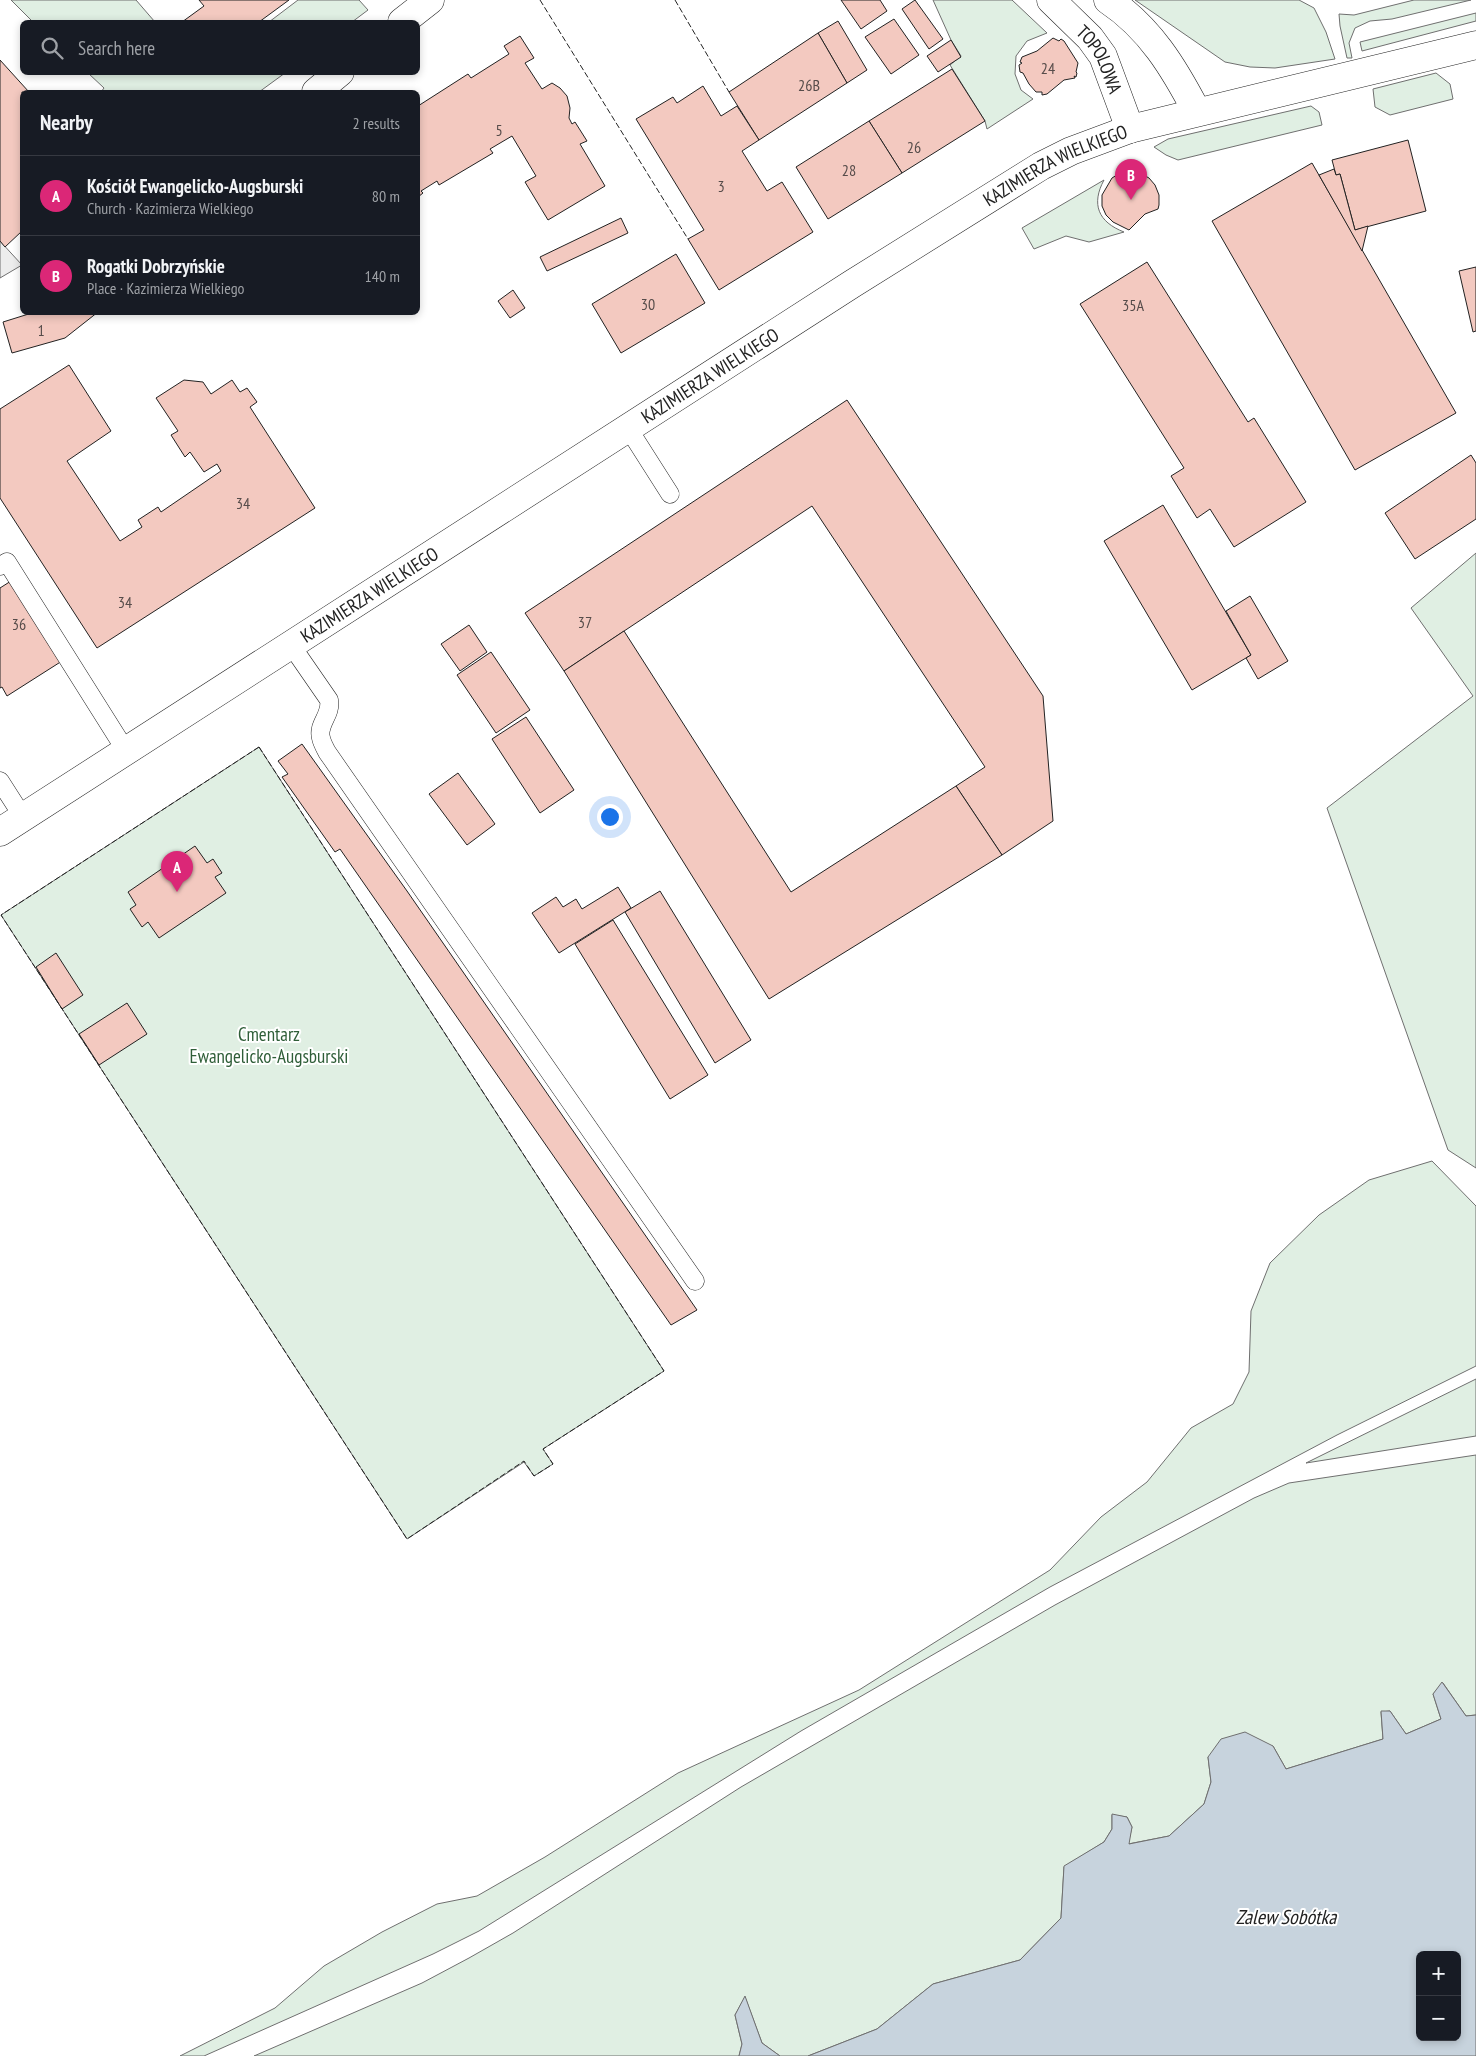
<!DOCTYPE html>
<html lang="en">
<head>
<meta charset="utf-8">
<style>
  body { margin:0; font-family:"PT Sans Narrow",sans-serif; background:#242831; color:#f1f3f6 }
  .controls { position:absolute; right:15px; bottom:15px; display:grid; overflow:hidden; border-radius:8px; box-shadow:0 2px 8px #0003 }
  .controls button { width:45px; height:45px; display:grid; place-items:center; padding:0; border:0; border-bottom:1px solid #363941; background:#171b24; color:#f1f3f6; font:25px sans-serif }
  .you { position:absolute; left:609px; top:816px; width:18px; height:18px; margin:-12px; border:4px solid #fff; border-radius:50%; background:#1a73e8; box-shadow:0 0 0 8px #1a73e833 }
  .badge { display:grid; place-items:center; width:32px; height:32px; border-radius:50%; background:#db2777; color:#fff; font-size:16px; font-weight:700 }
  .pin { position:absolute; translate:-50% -41px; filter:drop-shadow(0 1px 2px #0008) }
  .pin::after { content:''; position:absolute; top:26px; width:18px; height:15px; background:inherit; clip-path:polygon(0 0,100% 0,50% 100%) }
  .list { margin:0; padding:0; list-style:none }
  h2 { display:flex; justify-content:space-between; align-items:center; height:65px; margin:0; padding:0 20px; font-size:21px }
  h2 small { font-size:16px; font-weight:400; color:#9ea1a6 }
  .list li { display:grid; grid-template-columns:32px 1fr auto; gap:15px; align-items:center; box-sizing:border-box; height:80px; padding:0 20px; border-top:1px solid #363941 }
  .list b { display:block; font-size:19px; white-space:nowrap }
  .list p { margin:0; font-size:16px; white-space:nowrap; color:#9ea1a6 }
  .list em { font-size:16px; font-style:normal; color:#9ea1a6 }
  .icon { flex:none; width:28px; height:28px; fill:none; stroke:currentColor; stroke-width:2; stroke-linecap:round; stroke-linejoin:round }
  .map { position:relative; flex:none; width:1476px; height:2056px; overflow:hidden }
  .search { position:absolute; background:#171b24; box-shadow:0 2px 8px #0003; left:20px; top:20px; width:400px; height:55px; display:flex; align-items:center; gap:12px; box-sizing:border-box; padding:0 18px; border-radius:8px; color:#9ea1a6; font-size:19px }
  .panel { position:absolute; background:#171b24; box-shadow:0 2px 8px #0003; left:20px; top:90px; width:400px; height:225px; border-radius:8px }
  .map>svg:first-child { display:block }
</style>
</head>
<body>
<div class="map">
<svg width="1476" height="2056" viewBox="0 0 1476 2056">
  <rect width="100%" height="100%" fill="#fff"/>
  <g fill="#e0efe3" stroke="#6f6f6f">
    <polygon points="11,0 136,0 155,22 33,22"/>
    <polygon points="298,0 359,0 368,10 352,22 269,22"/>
    <polygon points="933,0 1012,0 1047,33 1027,41 1016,56 1015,74 1021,90 1033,99 987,129 985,121 950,65 961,56 951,40"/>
    <polygon points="1135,0 1299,0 1314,8 1326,32 1335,59 1275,68 1250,67 1225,62"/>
    <polygon points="1414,0 1471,0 1392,19 1370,21 1355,28 1349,43 1352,58 1347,58 1340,26 1339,14 1354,15"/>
    <polygon points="1476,13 1476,21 1362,51 1360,42"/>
    <polygon points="88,73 285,73 259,92 101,92 104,88"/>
    <polygon points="1436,73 1450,84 1453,99 1390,115 1375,107 1373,89"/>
    <polygon points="1311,106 1319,112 1322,125 1178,160 1166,155 1154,147 1168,139"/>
    <path d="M1104 180C1091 204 1098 222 1124 232L1089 242 1066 236 1034 249 1022 228Z"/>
    <polygon points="1476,553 1476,1168 1448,1150 1327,808 1473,696 1411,608"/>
    <polygon points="259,747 664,1371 543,1449 553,1464 534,1476 524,1462 407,1539 1,915"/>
    <polygon points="1432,1161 1476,1206 1476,1366 1337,1435 1050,1587 801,1731 479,1931 433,1954 204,2056 180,2056 275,2008 324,1966 382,1932 437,1904 477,1896 545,1857 678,1773 859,1690 1050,1570 1101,1517 1147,1482 1191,1428 1233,1404 1249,1372 1251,1311 1270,1263 1319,1215 1369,1180"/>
    <polygon points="1476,1379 1476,1436 1306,1463"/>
    <polygon points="1476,1455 1476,1715 1466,1716 1443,1683 1433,1694 1441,1719 1406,1734 1390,1711 1381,1712 1383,1739 1286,1769 1273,1746 1208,1757 1211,1782 1204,1804 1169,1836 1128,1844 1132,1827 1127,1817 1112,1815 1112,1829 1104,1842 1064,1867 1061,1918 1020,1960 933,1984 877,2029 808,2056 780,2056 762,2043 745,1997 735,2015 742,2044 739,2056 254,2056 422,1983 469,1958 513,1933 741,1787 1055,1605 1254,1498 1289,1483"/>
  </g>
  <polygon fill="#ededed" stroke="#6f6f6f" points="0,241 22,265 0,278"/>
  <g fill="#c7d3dd" stroke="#6f6f6f" fill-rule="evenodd">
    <path d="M1442 1682 1466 1716 1476 1715V2056H808L877 2029 933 1984 1020 1960 1061 1918 1064 1866 1104 1842 1112 1829V1814L1127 1817 1132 1827 1129 1844 1169 1836 1204 1804 1211 1782 1208 1757 1221 1739 1245 1732 1273 1746 1286 1769 1383 1739 1381 1711H1390L1406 1734 1441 1719 1433 1694ZM1420 1955H1457V2037H1420Z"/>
    <polygon points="745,1996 762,2043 780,2056 739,2056 742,2044 735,2015"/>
  </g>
  <g fill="#f3c9c0" stroke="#222">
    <polygon points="199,0 289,0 259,22 182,22 204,6"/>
    <polygon points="841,0 880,0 887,11 861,29"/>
    <polygon points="915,0 943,39 929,49 902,9"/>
    <polygon points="894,19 919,55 891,74 865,37"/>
    <polygon points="838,21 867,70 847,83 818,33"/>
    <polygon points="818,33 847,83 759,140 729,92"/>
    <polygon points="520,36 534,58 525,63 542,89 552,83 560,88 567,96 570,108 569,118 572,124 575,122 587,141 580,144 605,186 548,220 525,182 536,176 512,136 490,149 493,153 439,185 437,181 421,191 423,193 418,197 418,106 468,74 471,78 509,54 504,46"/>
    <polygon points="1053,38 1059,41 1061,39 1064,41 1078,63 1076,72 1077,73 1076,77 1074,76 1075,78 1064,80 1047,94 1042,95 1042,92 1036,92 1029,84 1023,73 1020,72 1019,65 1022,63 1020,62 1022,57 1037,51"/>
    <polygon points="951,40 961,57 938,72 927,56"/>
    <polygon points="0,60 29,92 22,92 22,231 5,247 0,241"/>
    <polygon points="952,69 985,121 902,173 869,121"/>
    <polygon points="703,86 721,116 737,106 759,140 742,151 767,191 782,182 813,232 719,290 688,239 704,230 636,119 673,97 677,103"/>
    <polygon points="869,121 902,173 828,219 796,167"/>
    <polygon points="1408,140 1426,211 1355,230 1340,174 1336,175 1332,160"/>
    <polygon points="1312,163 1456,413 1355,470 1212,221"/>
    <polygon points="1334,169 1336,175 1340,174 1355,230 1368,226 1362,251 1319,175"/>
    <polygon points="1130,171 1140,173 1149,178 1155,185 1159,195 1159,205 1158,209 1145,214 1129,230 1113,222 1106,215 1102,206 1102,195 1112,178 1120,173"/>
    <polygon points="621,218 628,233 547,271 540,257"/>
    <polygon points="676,254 705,303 621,353 592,304"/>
    <polygon points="1147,262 1248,422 1254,418 1306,502 1234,547 1210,509 1197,518 1171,476 1184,468 1080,304"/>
    <polygon points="1476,267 1476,331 1473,332 1459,271"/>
    <polygon points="513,290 525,308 510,318 498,301"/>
    <polygon points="35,312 98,312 65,338 12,353 3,322"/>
    <polygon points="69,365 111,431 67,461 120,541 142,527 138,520 158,507 161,512 221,471 217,464 204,472 190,452 185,457 171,435 178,431 156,398 184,380 203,382 211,394 232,380 240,392 247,388 257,402 250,407 315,508 97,648 0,498 0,409"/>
    <polygon points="847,400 1043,696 1053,821 1002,855 956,786 985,767 812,506 564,671 525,613"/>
    <polygon points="1471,455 1476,463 1476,519 1415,559 1385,513"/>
    <polygon points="1163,505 1251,655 1192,690 1104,541"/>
    <polygon points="11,581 62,661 7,696 2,687 0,688 0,588"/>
    <polygon points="1250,596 1288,661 1258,679 1246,658 1251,655 1226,611"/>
    <polygon points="469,625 487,652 460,671 441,644"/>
    <polygon points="624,631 791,892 956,786 1002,855 769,999 564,671"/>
    <polygon points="491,652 530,710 496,733 457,675"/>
    <polygon points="526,717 574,790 540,813 492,739"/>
    <polygon points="302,744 407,891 697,1310 671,1325 340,849 335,852 282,777 288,774 278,761"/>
    <polygon points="458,773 495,824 467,845 429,794"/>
    <polygon points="195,846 207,863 213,859 222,873 215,877 226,893 159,938 148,922 142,927 130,909 136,905 128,892"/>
    <polygon points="618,887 631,908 559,953 532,913 556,897 563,907 576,899 582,909"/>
    <polygon points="660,891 751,1040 715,1063 625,912"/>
    <polygon points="613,920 708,1075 670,1099 575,944"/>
    <polygon points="56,953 83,995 62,1009 36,967"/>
    <polygon points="127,1003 147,1034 99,1065 79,1034"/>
  </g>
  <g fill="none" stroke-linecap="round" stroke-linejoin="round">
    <defs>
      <g id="service">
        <polyline points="628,428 670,494"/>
        <polyline points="0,566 7,562 126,751"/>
        <path d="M291 645 329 700C332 715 317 724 321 738 322 743 325 748 327 752L695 1281"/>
        <polyline points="0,781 23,817"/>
      </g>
      <g id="minor">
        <polyline points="402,22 430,0"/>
        <polyline points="316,92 340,72"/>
      </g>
      <g id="tertiary">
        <path id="s1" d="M1051 0 1090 38 1103 56 1130 129"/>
        <path d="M1108 0C1150 28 1174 68 1197 112"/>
        <path id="s2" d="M0 832 852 284 1041 166 1071 151 1130 129 1476 45"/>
      </g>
    </defs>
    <use href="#service" stroke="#222" stroke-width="19"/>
    <use href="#minor" stroke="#222" stroke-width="29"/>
    <use href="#tertiary" stroke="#222" stroke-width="29"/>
    <use href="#service" stroke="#fff" stroke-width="18"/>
    <use href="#minor" stroke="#fff" stroke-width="28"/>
    <use href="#tertiary" stroke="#fff" stroke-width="28"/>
    <g stroke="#222" stroke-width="1" stroke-dasharray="6 2.5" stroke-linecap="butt">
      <polyline points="540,0 688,239"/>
      <polyline points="675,0 729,92"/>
      <polygon points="259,747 664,1371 543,1449 553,1464 534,1476 524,1461 407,1539 1,915"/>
    </g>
  </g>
  <g text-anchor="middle" stroke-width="4" stroke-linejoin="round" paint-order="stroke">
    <g font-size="16" fill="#564c4a">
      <text x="1048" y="74">24</text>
      <text x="809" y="91">26B</text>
      <text x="499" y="136">5</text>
      <text x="914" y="153">26</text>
      <text x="849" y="176">28</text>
      <text x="721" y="192">3</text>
      <text x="648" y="310">30</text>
      <text x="1133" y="311">35A</text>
      <text x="41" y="336">1</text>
      <text x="243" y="509">34</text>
      <text x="125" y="608">34</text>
      <text x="585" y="628">37</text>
      <text x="19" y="630">36</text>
    </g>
    <g font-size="19" fill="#222" stroke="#fff">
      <text dy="7" stroke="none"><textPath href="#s1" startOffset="78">TOPOLOWA</textPath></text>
      <text dy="7" stroke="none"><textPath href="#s2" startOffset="1249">KAZIMIERZA WIELKIEGO</textPath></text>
      <text dy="7" stroke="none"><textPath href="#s2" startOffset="844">KAZIMIERZA WIELKIEGO</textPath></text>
      <text dy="7" stroke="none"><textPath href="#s2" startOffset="439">KAZIMIERZA WIELKIEGO</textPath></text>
    </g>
    <g font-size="19" fill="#2f5e38" stroke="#fff">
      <text x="269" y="1041">Cmentarz<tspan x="269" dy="22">Ewangelicko-Augsburski</tspan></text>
    </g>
    <g font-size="20" font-style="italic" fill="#222" stroke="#fff">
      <text x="1286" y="1924">Zalew Sobótka</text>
    </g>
  </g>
</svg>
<div class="controls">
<button>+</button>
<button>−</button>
</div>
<div class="you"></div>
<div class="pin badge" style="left:177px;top:892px">A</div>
<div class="pin badge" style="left:1131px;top:200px">B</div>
<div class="search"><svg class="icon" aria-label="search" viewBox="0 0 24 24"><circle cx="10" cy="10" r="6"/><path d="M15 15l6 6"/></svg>Search here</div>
<section class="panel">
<h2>Nearby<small>2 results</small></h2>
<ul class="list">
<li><span class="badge">A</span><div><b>Kościół Ewangelicko-Augsburski</b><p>Church · Kazimierza Wielkiego</p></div><em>80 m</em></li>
<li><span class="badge">B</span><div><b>Rogatki Dobrzyńskie</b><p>Place · Kazimierza Wielkiego</p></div><em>140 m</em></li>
</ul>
</section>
</div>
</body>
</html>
